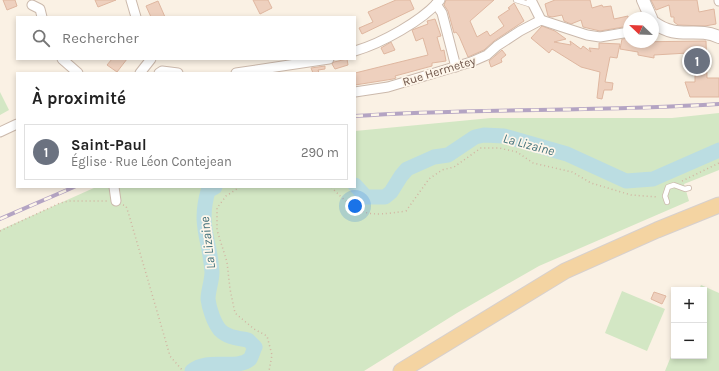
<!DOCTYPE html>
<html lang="fr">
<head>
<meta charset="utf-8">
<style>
  body { margin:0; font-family:Karla,sans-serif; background:#f2f2f2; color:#222 }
  .controls { position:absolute; right:12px; bottom:12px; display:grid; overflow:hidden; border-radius:0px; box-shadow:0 2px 6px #0003 }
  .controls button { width:36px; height:36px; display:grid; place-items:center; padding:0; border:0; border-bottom:1px solid #e0e0e0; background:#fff; color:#222; font:20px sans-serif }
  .compass { position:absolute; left:623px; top:12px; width:36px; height:36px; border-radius:50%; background:#fff; box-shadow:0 2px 6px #0003; rotate:293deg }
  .you { position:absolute; left:355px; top:206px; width:14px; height:14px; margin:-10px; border:3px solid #fff; border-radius:50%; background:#1a73e8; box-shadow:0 0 0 6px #1a73e833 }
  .badge { display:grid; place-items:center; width:26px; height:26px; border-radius:50%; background:#db6e53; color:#fff; font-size:13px; font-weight:700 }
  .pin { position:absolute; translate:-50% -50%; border:2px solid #fff; box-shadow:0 1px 4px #0006 }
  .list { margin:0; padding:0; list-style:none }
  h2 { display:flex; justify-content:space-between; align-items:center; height:52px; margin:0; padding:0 16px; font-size:17px }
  h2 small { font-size:13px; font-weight:400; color:#767676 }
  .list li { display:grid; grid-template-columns:26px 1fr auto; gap:12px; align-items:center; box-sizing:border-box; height:56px; margin:0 8px 8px; padding:0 8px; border:1px solid #e0e0e0; border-radius:0px }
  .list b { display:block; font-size:15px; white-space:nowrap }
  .list p { margin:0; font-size:13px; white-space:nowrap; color:#767676 }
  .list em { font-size:13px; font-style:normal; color:#767676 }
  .icon { flex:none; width:22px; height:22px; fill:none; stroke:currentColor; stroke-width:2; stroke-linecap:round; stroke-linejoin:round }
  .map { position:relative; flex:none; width:719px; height:371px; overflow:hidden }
  .search { position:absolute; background:#fff; box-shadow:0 2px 6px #0003; left:16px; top:16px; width:340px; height:44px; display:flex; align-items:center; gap:10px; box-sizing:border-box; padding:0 14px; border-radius:0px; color:#767676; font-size:15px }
  .panel { position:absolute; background:#fff; box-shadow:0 2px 6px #0003; left:16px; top:72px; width:340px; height:116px; border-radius:0px }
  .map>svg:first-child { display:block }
</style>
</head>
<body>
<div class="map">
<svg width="719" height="371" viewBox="0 0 719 371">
  <rect width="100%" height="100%" fill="#faf1e4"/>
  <g fill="#d3e7c4">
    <polygon points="0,92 9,110 0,115"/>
    <polygon points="719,113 719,170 684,184 689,201 539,266 457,313 364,371 0,371 0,230 96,187 355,187 355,131 491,118 672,118"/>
    <polygon points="701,285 719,293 719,371 665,371 674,349 674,356 704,356 704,290 699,290"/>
    <polygon points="622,291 665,309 647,351 605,333"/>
  </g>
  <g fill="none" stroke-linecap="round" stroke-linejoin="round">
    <g stroke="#bbdde2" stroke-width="15">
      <polyline points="355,185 366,197 385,197 391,192 401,176 407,169 434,157 448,155 475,137 484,135 504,136 567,154 626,181 653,179 719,150"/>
      <path d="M192 371C208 357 236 371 250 359 252 356 253 351 255 347L248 340C238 338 228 338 220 330 214 323 209 308 208 299 208 291 212 281 212 272 210 239 198 226 208 191L215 187"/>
    </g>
  </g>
  <g fill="#eed0be" stroke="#dfb7a0">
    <polygon points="3,0 15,0 17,6 7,10"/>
    <polygon points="95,0 116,0 98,7"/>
    <polygon points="253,0 268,0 272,8 260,14"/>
    <polygon points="396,0 410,0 414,9 362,34 359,28 373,22 368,12"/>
    <polygon points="446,0 494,0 470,21 477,37 487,31 490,36 504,26 498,17 510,9 508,8 514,3 524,21 494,41 484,50 468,57 459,36 456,32 454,33 448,11 444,5"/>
    <polygon points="555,0 590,0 592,8 602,5 603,7 611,6 614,19 628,16 629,26 600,31 583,27 581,20 571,24 564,21 562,15 552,17 548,16 545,4"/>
    <polygon points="651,0 697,0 699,12 714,9 716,24 705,26 678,25 674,22 674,17 671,17 669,5 656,10"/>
    <polygon points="158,1 165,17 151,17 146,6"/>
    <polygon points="435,19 441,36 437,37 441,51 444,50 446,61 432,63 432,66 395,76 396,78 393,79 355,85 355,73 428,55 423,38 416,41 412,30 428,24 427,21"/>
    <polygon points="542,26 555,31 566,39 554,42 571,45 570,41 581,49 583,46 591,52 589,48 599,49 599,43 620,44 617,58 610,57 605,82 613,83 612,90 604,90 602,99 597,98 600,72 581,67 552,49 549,53 531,38"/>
    <polygon points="629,38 629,42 706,41 707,78 719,78 719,97 690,97 685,82 695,82 695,69 689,69 688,53 654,55 654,58 638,55 638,52 620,49 622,39"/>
    <polygon points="391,42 395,50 384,54 381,48"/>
    <polygon points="502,50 506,55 501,59 502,62 491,67 489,61"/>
    <polygon points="112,59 127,59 117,72 107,65"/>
    <polygon points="347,59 348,65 335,69 332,64 334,62"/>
    <polygon points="325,66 325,69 318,70 319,73 313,73 311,68"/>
    <polygon points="654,292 666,296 662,304 651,299"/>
  </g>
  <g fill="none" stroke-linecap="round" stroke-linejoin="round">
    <defs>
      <g id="service">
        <polyline points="516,0 532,5"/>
        <polyline points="667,202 665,196 668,187 674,185 685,189 689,188"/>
      </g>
      <g id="minor">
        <polyline points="131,0 136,17"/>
        <polyline points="531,0 541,20"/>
        <polyline points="719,0 719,1"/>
        <polyline points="436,4 442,13 456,67"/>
        <polyline points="32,5 40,9 42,17"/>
        <path d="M355 51C382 43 422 21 440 0"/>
        <polyline points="62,59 78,73"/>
        <polyline points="140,73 151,59"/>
        <polyline points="159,73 162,71 178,73"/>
        <polyline points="236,73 329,59"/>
        <polyline points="355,92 388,87 471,62 487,55 497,46 520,31 541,20 587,35 600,37 629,32"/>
        <polyline points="0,132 17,124"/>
        <polyline points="114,187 116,201"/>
      </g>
      <g id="tertiary">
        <polyline points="643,0 651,18"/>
        <path d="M653 22C678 41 695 26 719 37"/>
      </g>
      <polyline id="primary" points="401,371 565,271 657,230 719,205"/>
    </defs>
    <use href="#service" stroke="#cbb9ac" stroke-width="6"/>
    <use href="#minor" stroke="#cbb9ac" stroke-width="11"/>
    <use href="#tertiary" stroke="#cbb9ac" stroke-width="14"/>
    <use href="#primary" stroke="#d7d0cd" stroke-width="17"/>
    <g stroke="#d2b4a2" stroke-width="1.5" stroke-dasharray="1 3" stroke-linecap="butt">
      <polyline points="682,181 719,163"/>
      <polyline points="240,187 226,196 217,208 217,230 227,262 230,289 235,313 254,329 267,336 272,355 269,371"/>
      <path d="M331 187C360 216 366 217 406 211L429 179 442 170 454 167 481 148H499L517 152 533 163 572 172 591 183 631 195 658 197"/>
      <polyline points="123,205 126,206 129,215 170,356 183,371"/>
      <polyline points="0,231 60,203 69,201 108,201"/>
    </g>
    <use href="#service" stroke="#fff" stroke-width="4.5"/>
    <use href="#minor" stroke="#fff" stroke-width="9"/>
    <use href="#tertiary" stroke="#fff" stroke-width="12"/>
    <use href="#primary" stroke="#f4d4a2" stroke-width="15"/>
    <defs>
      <g id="rail">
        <path d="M355 116C476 108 598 112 719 104"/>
        <polyline points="0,219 74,187"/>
      </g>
    </defs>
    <use href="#rail" stroke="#b4a4c3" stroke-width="4"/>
    <use href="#rail" stroke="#fef6ea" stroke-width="2.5" stroke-dasharray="8" stroke-linecap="butt"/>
  </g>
  <g text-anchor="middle" stroke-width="3.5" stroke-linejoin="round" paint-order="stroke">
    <g font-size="12" fill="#71584c" stroke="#fef6ea">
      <text transform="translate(439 71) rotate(-17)" y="4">Rue Hermetey</text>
    </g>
    <g font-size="13" font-style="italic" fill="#44737c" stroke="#fef6ea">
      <text transform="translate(529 144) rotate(15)" y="5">La Lizaine</text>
      <text transform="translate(207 243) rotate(-97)" y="5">La Lizaine</text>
    </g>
  </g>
</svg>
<div class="controls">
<button>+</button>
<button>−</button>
</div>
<svg class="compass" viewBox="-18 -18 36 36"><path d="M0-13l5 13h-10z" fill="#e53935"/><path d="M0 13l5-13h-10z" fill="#767676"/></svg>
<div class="you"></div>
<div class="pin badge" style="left:697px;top:61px;background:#6b7280">1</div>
<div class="search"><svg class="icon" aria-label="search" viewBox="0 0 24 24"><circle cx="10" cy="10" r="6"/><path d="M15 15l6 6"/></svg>Rechercher</div>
<section class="panel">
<h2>À proximité<small></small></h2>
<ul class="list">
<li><span class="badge" style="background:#6b7280">1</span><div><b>Saint-Paul</b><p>Église · Rue Léon Contejean</p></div><em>290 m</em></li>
</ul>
</section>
</div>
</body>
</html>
